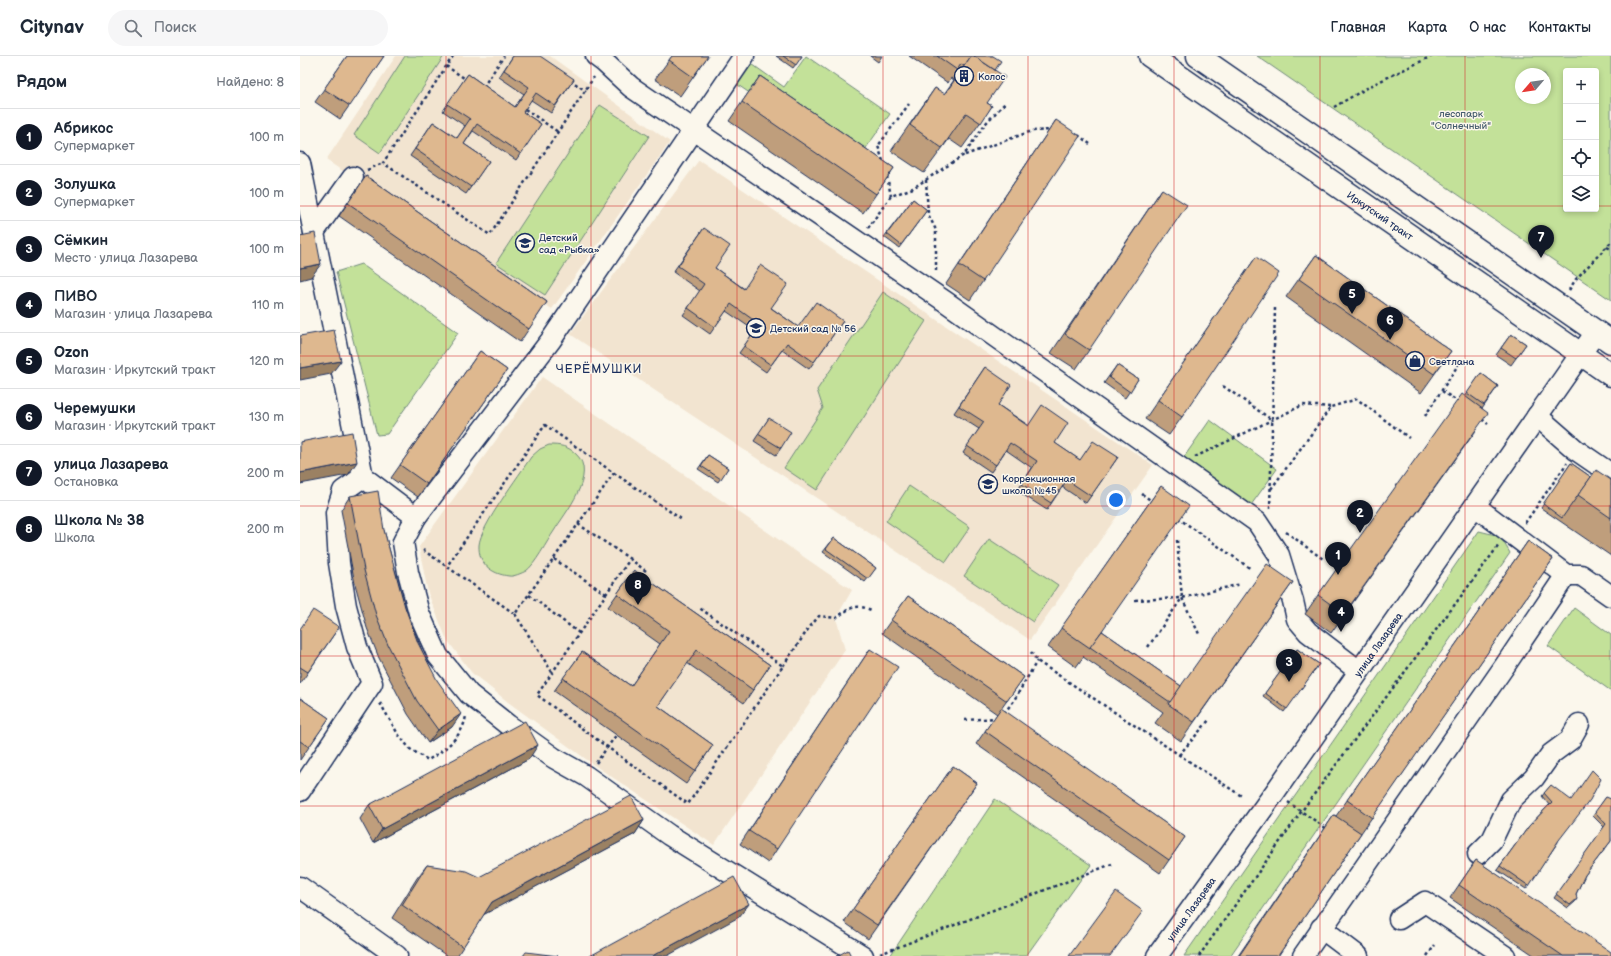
<!DOCTYPE html>
<html lang="ru">
<head>
<meta charset="utf-8">
<style>
  body { margin:0; font-family:"Balsamiq Sans",sans-serif; background:#f6f6f7; color:#1f2937 }
  .controls { position:absolute; right:12px; top:12px; display:grid; overflow:hidden; border-radius:4px; box-shadow:0 2px 6px #0003 }
  .controls button { width:36px; height:36px; display:grid; place-items:center; padding:0; border:0; border-bottom:1px solid #e0e1e3; background:#fff; color:#1f2937; font:20px sans-serif }
  .compass { position:absolute; left:1215px; top:12px; width:36px; height:36px; border-radius:50%; background:#fff; box-shadow:0 2px 6px #0003; rotate:241deg }
  .you { position:absolute; left:816px; top:444px; width:14px; height:14px; margin:-10px; border:3px solid #fff; border-radius:50%; background:#1a73e8; box-shadow:0 0 0 6px #1a73e833 }
  .badge { display:grid; place-items:center; width:26px; height:26px; border-radius:50%; background:#111827; color:#fff; font-size:13px; font-weight:700 }
  .pin { position:absolute; translate:-50% -33px; filter:drop-shadow(0 1px 2px #0008) }
  .pin::after { content:''; position:absolute; top:21px; width:14px; height:12px; background:inherit; clip-path:polygon(0 0,100% 0,50% 100%) }
  .list { margin:0; padding:0; list-style:none }
  h2 { display:flex; justify-content:space-between; align-items:center; height:52px; margin:0; padding:0 16px; font-size:17px }
  h2 small { font-size:13px; font-weight:400; color:#747a83 }
  .list li { display:grid; grid-template-columns:26px 1fr auto; gap:12px; align-items:center; box-sizing:border-box; height:56px; padding:0 16px; border-top:1px solid #e0e1e3 }
  .list b { display:block; font-size:15px; white-space:nowrap }
  .list p { margin:0; font-size:13px; white-space:nowrap; color:#747a83 }
  .list em { font-size:13px; font-style:normal; color:#747a83 }
  .icon { flex:none; width:22px; height:22px; fill:none; stroke:currentColor; stroke-width:2; stroke-linecap:round; stroke-linejoin:round }
  .map { position:relative; flex:none; width:1311px; height:900px; overflow:hidden }
  header { display:flex; align-items:center; gap:24px; box-sizing:border-box; height:56px; padding:0 20px; background:#fff; border-bottom:1px solid #e0e1e3 }
  header strong { font-size:19px }
  nav { display:flex; gap:22px; margin-inline-start:auto; font-size:14px }
  .search { width:280px; height:36px; background:#f6f6f7; display:flex; align-items:center; gap:10px; box-sizing:border-box; padding:0 14px; border-radius:22px; color:#747a83; font-size:15px }
  main { display:flex }
  aside { flex:1; background:#fff }
  .map>svg:first-child { display:block }
</style>
</head>
<body>
<header>
<strong>Citynav</strong>
<div class="search"><svg class="icon" aria-label="search" viewBox="0 0 24 24"><circle cx="10" cy="10" r="6"/><path d="M15 15l6 6"/></svg>Поиск</div>
<nav><a>Главная</a><a>Карта</a><a>О нас</a><a>Контакты</a></nav>
</header>
<main>
<aside>
<h2>Рядом<small>Найдено: 8</small></h2>
<ul class="list">
<li><span class="badge">1</span><div><b>Абрикос</b><p>Супермаркет</p></div><em>100 m</em></li>
<li><span class="badge">2</span><div><b>Золушка</b><p>Супермаркет</p></div><em>100 m</em></li>
<li><span class="badge">3</span><div><b>Сёмкин</b><p>Место · улица Лазарева</p></div><em>100 m</em></li>
<li><span class="badge">4</span><div><b>ПИВО</b><p>Магазин · улица Лазарева</p></div><em>110 m</em></li>
<li><span class="badge">5</span><div><b>Ozon</b><p>Магазин · Иркутский тракт</p></div><em>120 m</em></li>
<li><span class="badge">6</span><div><b>Черемушки</b><p>Магазин · Иркутский тракт</p></div><em>130 m</em></li>
<li><span class="badge">7</span><div><b>улица Лазарева</b><p>Остановка</p></div><em>200 m</em></li>
<li><span class="badge">8</span><div><b>Школа № 38</b><p>Школа</p></div><em>200 m</em></li>
</ul>
</aside>
<div class="map">
<svg width="1311" height="900" viewBox="0 0 1311 900">
  <rect width="100%" height="100%" fill="#fbf7ec"/>
  <filter id="ink" filterUnits="userSpaceOnUse"><feTurbulence type="fractalNoise" baseFrequency=".025" numOctaves="2"/><feDisplacementMap in="SourceGraphic" scale="8" xChannelSelector="R" yChannelSelector="G"/><feConvolveMatrix kernelMatrix="1 2 1 2 8 2 1 2 1" color-interpolation-filters="sRGB"/></filter>
  <g filter="url(#ink)">
    <g fill="#f2e4d0">
      <polygon points="96,0 250,0 370,86 252,253 26,104"/>
      <polygon points="399,104 853,409 730,584 270,278"/>
      <polygon points="242,321 552,534 536,562 545,594 414,789 294,709 208,646 172,617 147,584 128,537 119,491 135,468"/>
    </g>
    <g fill="#c3e199" stroke="#6f887c" fill-rule="evenodd">
      <polygon points="105,0 144,0 80,97 54,79"/>
      <polygon points="506,0 590,58 554,109 435,27 449,6 484,31"/>
      <path d="M957 0H1311V244ZM1266 15H1296V153H1266ZM1221 18H1245V42H1221Z"/>
      <polygon points="300,49 349,80 245,239 196,207"/>
      <polygon points="61,208 158,277 87,378 77,379 36,216"/>
      <polygon points="583,236 626,265 517,434 484,412 523,352 517,334"/>
      <polygon points="910,364 977,413 951,449 884,401"/>
      <path d="M249 389C260 389 268 390 276 398 298 418 265 457 254 475 247 485 235 509 226 515 222 517 213 521 209 520 191 518 178 507 179 489 180 471 220 418 231 401L240 393Z"/>
      <polygon points="609,430 670,471 646,506 586,465"/>
      <polygon points="1179,475 1200,480 1210,497 930,900 884,900"/>
      <polygon points="689,483 758,529 733,566 664,520"/>
      <polygon points="1274,552 1311,579 1311,635 1248,590"/>
      <polygon points="695,743 791,809 726,900 590,900"/>
    </g>
    <g fill="none" stroke-linecap="round" stroke-linejoin="round">
      <defs>
        <g id="minor">
          <polyline points="296,0 304,6 331,31 646,246 957,466 979,499 993,545 997,563 1008,576 1059,615"/>
          <polyline points="444,0 251,284 116,461 103,486 108,516 119,557 138,600 169,638 208,669 254,702 286,720 369,779 563,900"/>
          <polyline points="0,107 63,421 116,461"/>
          <polyline points="14,176 53,121"/>
          <polyline points="1237,360 1276,394 1311,418"/>
          <polyline points="1175,450 1266,519 1281,519 1311,540"/>
          <polyline points="0,735 72,627 57,591 46,550 39,507 36,457 43,435 63,421"/>
          <polyline points="1178,798 1192,784 1211,744 1234,722 1251,698 1270,684 1279,668"/>
          <polyline points="0,831 97,900"/>
          <polyline points="1099,863 1125,846 1205,900"/>
          <polyline points="1021,872 1058,900"/>
          <path id="s1" d="M857 900 975 736 1296 276"/>
          <polyline points="1003,900 1206,608 1266,519"/>
        </g>
        <g id="major">
          <path id="s2" d="M850 0 1311 319"/>
          <polyline points="898,0 1311,286"/>
        </g>
      </defs>
      <use href="#minor" stroke="#1b2f5e" stroke-width="23"/>
      <use href="#major" stroke="#1b2f5e" stroke-width="25"/>
      <g stroke="#1b2f5e" stroke-width="2.5" stroke-dasharray="3 3" stroke-linecap="butt">
        <polyline points="153,0 83,107 190,179 294,21"/>
        <polyline points="146,10 167,24"/>
        <polyline points="270,24 286,35"/>
        <polyline points="183,31 204,0"/>
        <polyline points="1034,51 1074,28 1132,0"/>
        <polyline points="225,53 258,76"/>
        <polyline points="778,79 790,88"/>
        <polyline points="665,99 732,75 752,74"/>
        <polyline points="583,105 578,90 609,48"/>
        <polyline points="67,114 83,107"/>
        <polyline points="587,120 591,140"/>
        <polyline points="626,124 628,158 636,174 636,217"/>
        <polyline points="568,172 591,140 613,132 664,99 685,68 706,46"/>
        <polyline points="1307,191 1311,193"/>
        <polyline points="1269,234 1276,223 1311,186"/>
        <polyline points="923,330 972,364"/>
        <polyline points="1142,335 1160,347"/>
        <polyline points="1125,360 1160,306"/>
        <polyline points="1182,363 1188,368"/>
        <polyline points="895,401 1003,349 1030,351"/>
        <polyline points="314,417 381,463"/>
        <polyline points="971,433 1031,351 1057,343 1109,382"/>
        <polyline points="842,438 853,446"/>
        <polyline points="970,453 975,252"/>
        <polyline points="878,462 951,513"/>
        <polyline points="1225,467 1267,407"/>
        <polyline points="278,468 330,503"/>
        <polyline points="986,476 1023,503"/>
        <polyline points="877,484 882,542"/>
        <polyline points="123,494 215,558 314,417 245,369 147,510"/>
        <polyline points="254,503 306,538"/>
        <polyline points="346,515 330,503 237,639 307,691 388,748 483,610 398,551"/>
        <polyline points="229,539 279,577"/>
        <polyline points="835,544 882,542 941,528"/>
        <polyline points="215,558 252,616"/>
        <polyline points="848,591 882,542 899,578"/>
        <polyline points="731,596 737,605 943,741"/>
        <path d="M483 610 509 572 519 560 536 562C551 551 556 547 573 555"/>
        <path d="M80 647 98 678 110 693 128 704C145 694 164 679 166 659"/>
        <polyline points="704,657 713,646 737,605"/>
        <polyline points="665,664 697,662"/>
        <polyline points="879,699 910,663"/>
        <polyline points="296,707 317,678"/>
        <polyline points="988,746 1027,773"/>
        <polyline points="580,898 812,808"/>
        <polyline points="899,900 1001,756 1199,489"/>
        <polyline points="1127,900 1135,889"/>
      </g>
      <use href="#minor" stroke="#fbf7ec" stroke-width="20"/>
      <use href="#major" stroke="#fbf7ec" stroke-width="22"/>
    </g>
    <g fill="#bf9e7b" stroke="#1b2f5e">
      <polygon points="47,0 84,0 40,63 15,46"/>
      <polygon points="213,0 274,23 251,57 231,44 223,56 241,68 216,104 173,75 164,88 189,105 166,138 110,100 133,66 157,82 165,70 143,55 168,18 215,51 224,38 199,21"/>
      <polygon points="372,0 408,0 380,40 355,23"/>
      <polygon points="476,0 502,0 493,12"/>
      <polygon points="570,0 582,0 578,6"/>
      <polygon points="609,0 693,0 695,14 687,47 692,50 662,92 649,83 624,117 591,95 635,32 644,38 654,24 651,22 648,27"/>
      <polygon points="460,20 594,112 563,157 429,65"/>
      <polygon points="756,64 683,225 670,244 646,228"/>
      <polygon points="66,120 247,246 220,286 39,160"/>
      <polygon points="862,133 789,294 776,313 751,297"/>
      <polygon points="613,143 627,154 599,192 584,181"/>
      <polygon points="404,172 415,212 498,271 543,265 509,313 482,294 466,316 439,297 455,275 426,255 410,278 383,259 400,235 373,216"/>
      <polygon points="1016,199 1151,295 1121,337 986,241"/>
      <polygon points="956,201 882,361 869,379 845,363"/>
      <polygon points="1211,278 1226,288 1211,309 1196,299"/>
      <polygon points="180,295 207,314 118,441 91,422"/>
      <polygon points="817,309 838,323 825,342 804,327"/>
      <polygon points="685,311 698,349 780,404 818,401 786,447 762,431 747,454 717,435 732,412 706,394 691,416 663,397 679,373 654,357"/>
      <polygon points="1181,317 1198,330 1182,353 1175,376 1031,577 1005,558 1018,539 1165,341"/>
      <polygon points="469,362 481,392 476,399 454,385"/>
      <polygon points="408,399 428,412 418,426 398,413"/>
      <polygon points="1271,407 1291,421 1311,424 1311,500 1241,452"/>
      <polygon points="861,430 802,575 881,630 993,526 881,685 855,667 863,656 783,601 784,600 776,611 748,591"/>
      <polygon points="50,440 84,474 105,551 152,671 128,687 108,658 79,602 67,572 55,528 41,454"/>
      <polygon points="534,482 576,512 565,526 523,496"/>
      <polygon points="1228,485 1253,503 1061,777 978,900 938,900 1021,778 1034,759 1036,760"/>
      <polygon points="334,514 470,609 444,647 387,607 358,650 413,689 386,728 254,635 282,596 331,630 360,588 308,551"/>
      <polygon points="608,540 724,621 701,653 885,781 860,817 676,688 697,658 582,577"/>
      <polygon points="39,571 0,628 0,573"/>
      <polygon points="570,593 477,793 468,807 440,788"/>
      <polygon points="997,593 1019,608 984,656 963,640"/>
      <polygon points="0,642 29,662 0,704"/>
      <polygon points="229,703 73,787 60,763 69,749"/>
      <polygon points="653,710 677,727 568,883 544,866"/>
      <polygon points="1251,729 1258,786 1226,833 1197,814 1229,770 1249,749 1242,740"/>
      <polygon points="1306,741 1311,785 1285,819 1276,838 1277,843 1275,846 1268,852 1254,842 1304,771 1293,760"/>
      <polygon points="344,764 335,778 184,858 157,900 147,900 92,862 117,822 127,809 179,821"/>
      <polygon points="1176,804 1311,900 1235,900 1150,842"/>
    </g>
    <g fill="#9b8164" stroke="#1b2f5e">
      <polygon points="21,208 11,221 0,224 0,212"/>
      <polygon points="41,305 31,318 0,324 0,312"/>
      <polygon points="57,406 48,419 0,428 0,417"/>
      <polygon points="161,658 152,671 128,687 138,674"/>
      <polygon points="238,689 229,703 73,787 82,773"/>
      <polygon points="344,764 335,778 183,859 192,846"/>
      <polygon points="449,848 439,861 367,900 352,900"/>
    </g>
    <g fill="#deb88f" stroke="#1b2f5e">
      <polygon points="47,0 84,0 50,50 24,33"/>
      <polygon points="213,0 240,0 274,23 255,50 236,37 223,56 241,68 221,98 177,68 164,88 189,105 171,131 115,93 133,66 157,82 170,63 147,48 168,18 215,51 229,31 204,14"/>
      <polygon points="372,0 408,0 393,21 369,4"/>
      <polygon points="483,0 502,0 496,9"/>
      <polygon points="637,0 671,0 664,10 661,8 657,14"/>
      <polygon points="671,0 674,0 705,21 687,47 692,50 681,67 666,57 642,92 610,69 635,32 645,38"/>
      <polygon points="674,0 693,0 701,5 695,14"/>
      <polygon points="460,20 594,112 576,138 442,46"/>
      <polygon points="756,64 780,80 683,225 659,209"/>
      <polygon points="66,120 247,246 229,273 48,147"/>
      <polygon points="862,133 887,149 789,294 765,278"/>
      <polygon points="613,143 627,154 601,189 587,178"/>
      <polygon points="404,172 430,190 415,212 444,233 460,209 488,228 471,252 498,271 516,246 543,265 514,306 487,287 471,309 444,290 459,268 431,248 415,271 388,252 404,228 378,210"/>
      <polygon points="15,177 21,208 0,212 0,180"/>
      <polygon points="1016,199 1151,295 1134,318 999,223"/>
      <polygon points="956,201 979,217 882,361 858,344"/>
      <polygon points="34,274 41,305 0,312 0,280"/>
      <polygon points="1211,278 1226,288 1216,302 1201,292"/>
      <polygon points="180,295 207,314 127,428 100,409"/>
      <polygon points="817,309 838,323 830,336 809,321"/>
      <polygon points="685,311 711,329 698,349 728,370 742,349 768,367 755,387 780,404 793,385 818,401 791,440 767,424 751,447 722,428 737,405 710,387 696,409 667,390 684,366 659,350"/>
      <polygon points="1181,317 1198,330 1184,349 1167,337"/>
      <polygon points="1162,338 1188,357 1044,558 1018,539"/>
      <polygon points="469,362 491,376 481,392 458,378"/>
      <polygon points="52,376 57,406 0,417 0,386"/>
      <polygon points="408,399 428,412 421,423 401,410"/>
      <polygon points="1271,407 1291,421 1262,462 1243,448"/>
      <polygon points="1296,414 1311,424 1311,462 1278,439"/>
      <polygon points="861,430 889,450 790,592 761,572"/>
      <polygon points="78,435 84,474 105,551 118,587 137,624 161,658 138,674 117,645 88,589 76,559 64,514 50,440"/>
      <polygon points="534,482 576,512 568,523 526,493"/>
      <polygon points="1228,485 1253,503 1072,762 1047,744"/>
      <polygon points="967,508 993,526 894,666 868,648"/>
      <polygon points="334,514 470,609 453,634 397,594 358,650 413,689 395,715 263,622 282,596 331,630 369,575 317,538"/>
      <polygon points="608,540 724,621 707,645 591,564"/>
      <polygon points="13,554 39,571 8,616 0,611 0,573"/>
      <polygon points="802,575 881,630 870,646 790,591"/>
      <polygon points="570,593 598,611 477,793 449,775"/>
      <polygon points="997,593 1019,608 987,653 965,637"/>
      <polygon points="0,642 29,662 9,691 0,685"/>
      <polygon points="701,652 885,781 869,804 685,675"/>
      <polygon points="225,665 238,689 82,773 69,749"/>
      <polygon points="653,710 677,727 577,869 553,853"/>
      <polygon points="1292,714 1301,723 1290,744 1259,784 1229,830 1200,810 1229,770 1252,746 1244,737 1251,729 1271,744"/>
      <polygon points="331,740 344,764 192,846 163,891 102,849 127,809 166,815 179,821"/>
      <polygon points="1306,741 1311,743 1311,785 1285,819 1276,838 1277,843 1270,849 1256,838 1306,768 1295,756"/>
      <polygon points="1034,759 1061,777 978,900 939,900"/>
      <polygon points="1176,804 1311,896 1311,900 1263,900 1159,829"/>
      <polygon points="434,821 449,848 352,900 290,900"/>
      <polygon points="816,836 843,855 810,900 769,900"/>
      <polygon points="548,894 551,900 537,900"/>
      <polygon points="226,896 258,900 223,900"/>
    </g>
  </g>
  <path fill="none" stroke="#d62828" stroke-width="1" stroke-opacity="0.55" d="M146 0V900M291 0V900M437 0V900M583 0V900M728 0V900M874 0V900M1020 0V900M1165 0V900M0 150H1266M1296 150H1311M0 300H1311M0 450H1311M0 600H1311M0 750H1311"/>
  <defs>
    <symbol id="building-ring" viewBox="-11 -11 22 22"><circle r="9.5" fill="#fbf7ec" stroke="#1b2f5e" stroke-width="1.5"/><path d="M-4-6H4V6H1V3H-1V6H-4ZM-2.5-4.3h1.7v1.8h-1.7ZM.8-4.3h1.7v1.8H.8ZM-2.5-1h1.7V.8h-1.7ZM.8-1h1.7V.8H.8Z" fill="#1b2f5e"/></symbol>
    <symbol id="school-ring" viewBox="-11 -11 22 22"><circle r="9.5" fill="#fbf7ec" stroke="#1b2f5e" stroke-width="1.5"/><path d="M0-5L7-2L0 1L-7-2ZM-4 1L0 2.5L4 1V4Q0 6-4 4Z" fill="#1b2f5e"/></symbol>
    <symbol id="shop-ring" viewBox="-11 -11 22 22"><circle r="9.5" fill="#fbf7ec" stroke="#1b2f5e" stroke-width="1.5"/><path d="M-5-2.5h2.3a2.7 3.5 0 0 1 5.4 0H5L5.5 6h-11ZM-1.5-2.5h3a1.5 2.3 0 0 0-3 0Z" fill="#1b2f5e"/></symbol>
  </defs>
  <g fill-rule="evenodd">
    <use href="#building-ring" x="653" y="9" width="22" height="22"/>
    <use href="#school-ring" x="214" y="176" width="22" height="22"/>
    <use href="#school-ring" x="445" y="261" width="22" height="22"/>
    <use href="#shop-ring" x="1104" y="294" width="22" height="22"/>
    <use href="#school-ring" x="677" y="417" width="22" height="22"/>
  </g>
  <g text-anchor="middle" stroke-width="3" stroke-linejoin="round" paint-order="stroke">
    <g font-size="10" fill="#1b2f5e" stroke="#fbf7ec" text-anchor="start">
      <text x="678" y="24">Колос</text>
      <text x="239" y="185">Детский<tspan x="239" dy="12">сад «Рыбка»</tspan></text>
      <text x="470" y="276">Детский сад № 56</text>
      <text x="1129" y="309">Светлана</text>
      <text x="702" y="426">Коррекционная<tspan x="702" dy="12">школа №45</tspan></text>
    </g>
    <g font-size="10" fill="#455c6d" stroke="#fbf7ec">
      <text x="1161" y="61">лесопарк<tspan x="1161" dy="12">"Солнечный"</tspan></text>
    </g>
    <g font-size="10" fill="#1b2f5e" stroke="#fbf7ec">
      <text dy="4" stroke="none"><textPath href="#s2" startOffset="280">Иркутский тракт</textPath></text>
      <text dy="4" stroke="none"><textPath href="#s1" startOffset="382">улица Лазарева</textPath></text>
      <text dy="4" stroke="none"><textPath href="#s1" startOffset="58">улица Лазарева</textPath></text>
    </g>
    <g font-size="12" letter-spacing="1" fill="#1b2f5e" stroke="#fbf7ec">
      <text x="299" y="317">ЧЕРЁМУШКИ</text>
    </g>
  </g>
</svg>
<div class="controls">
<button>+</button>
<button>−</button>
<button><svg class="icon" aria-label="locate" viewBox="0 0 24 24"><circle cx="12" cy="12" r="6"/><path d="M12 2v4M12 18v4M2 12h4M18 12h4"/></svg></button>
<button><svg class="icon" aria-label="layers" viewBox="0 0 24 24"><path d="M12 4l9 5-9 5-9-5zM3 14l9 5 9-5"/></svg></button>
</div>
<svg class="compass" viewBox="-18 -18 36 36"><path d="M0-13l5 13h-10z" fill="#e53935"/><path d="M0 13l5-13h-10z" fill="#747a83"/></svg>
<div class="you"></div>
<div class="pin badge" style="left:1038px;top:519px">1</div>
<div class="pin badge" style="left:1060px;top:477px">2</div>
<div class="pin badge" style="left:989px;top:626px">3</div>
<div class="pin badge" style="left:1041px;top:576px">4</div>
<div class="pin badge" style="left:1052px;top:258px">5</div>
<div class="pin badge" style="left:1090px;top:284px">6</div>
<div class="pin badge" style="left:1241px;top:202px">7</div>
<div class="pin badge" style="left:338px;top:549px">8</div>
</div>
</main>
</body>
</html>
